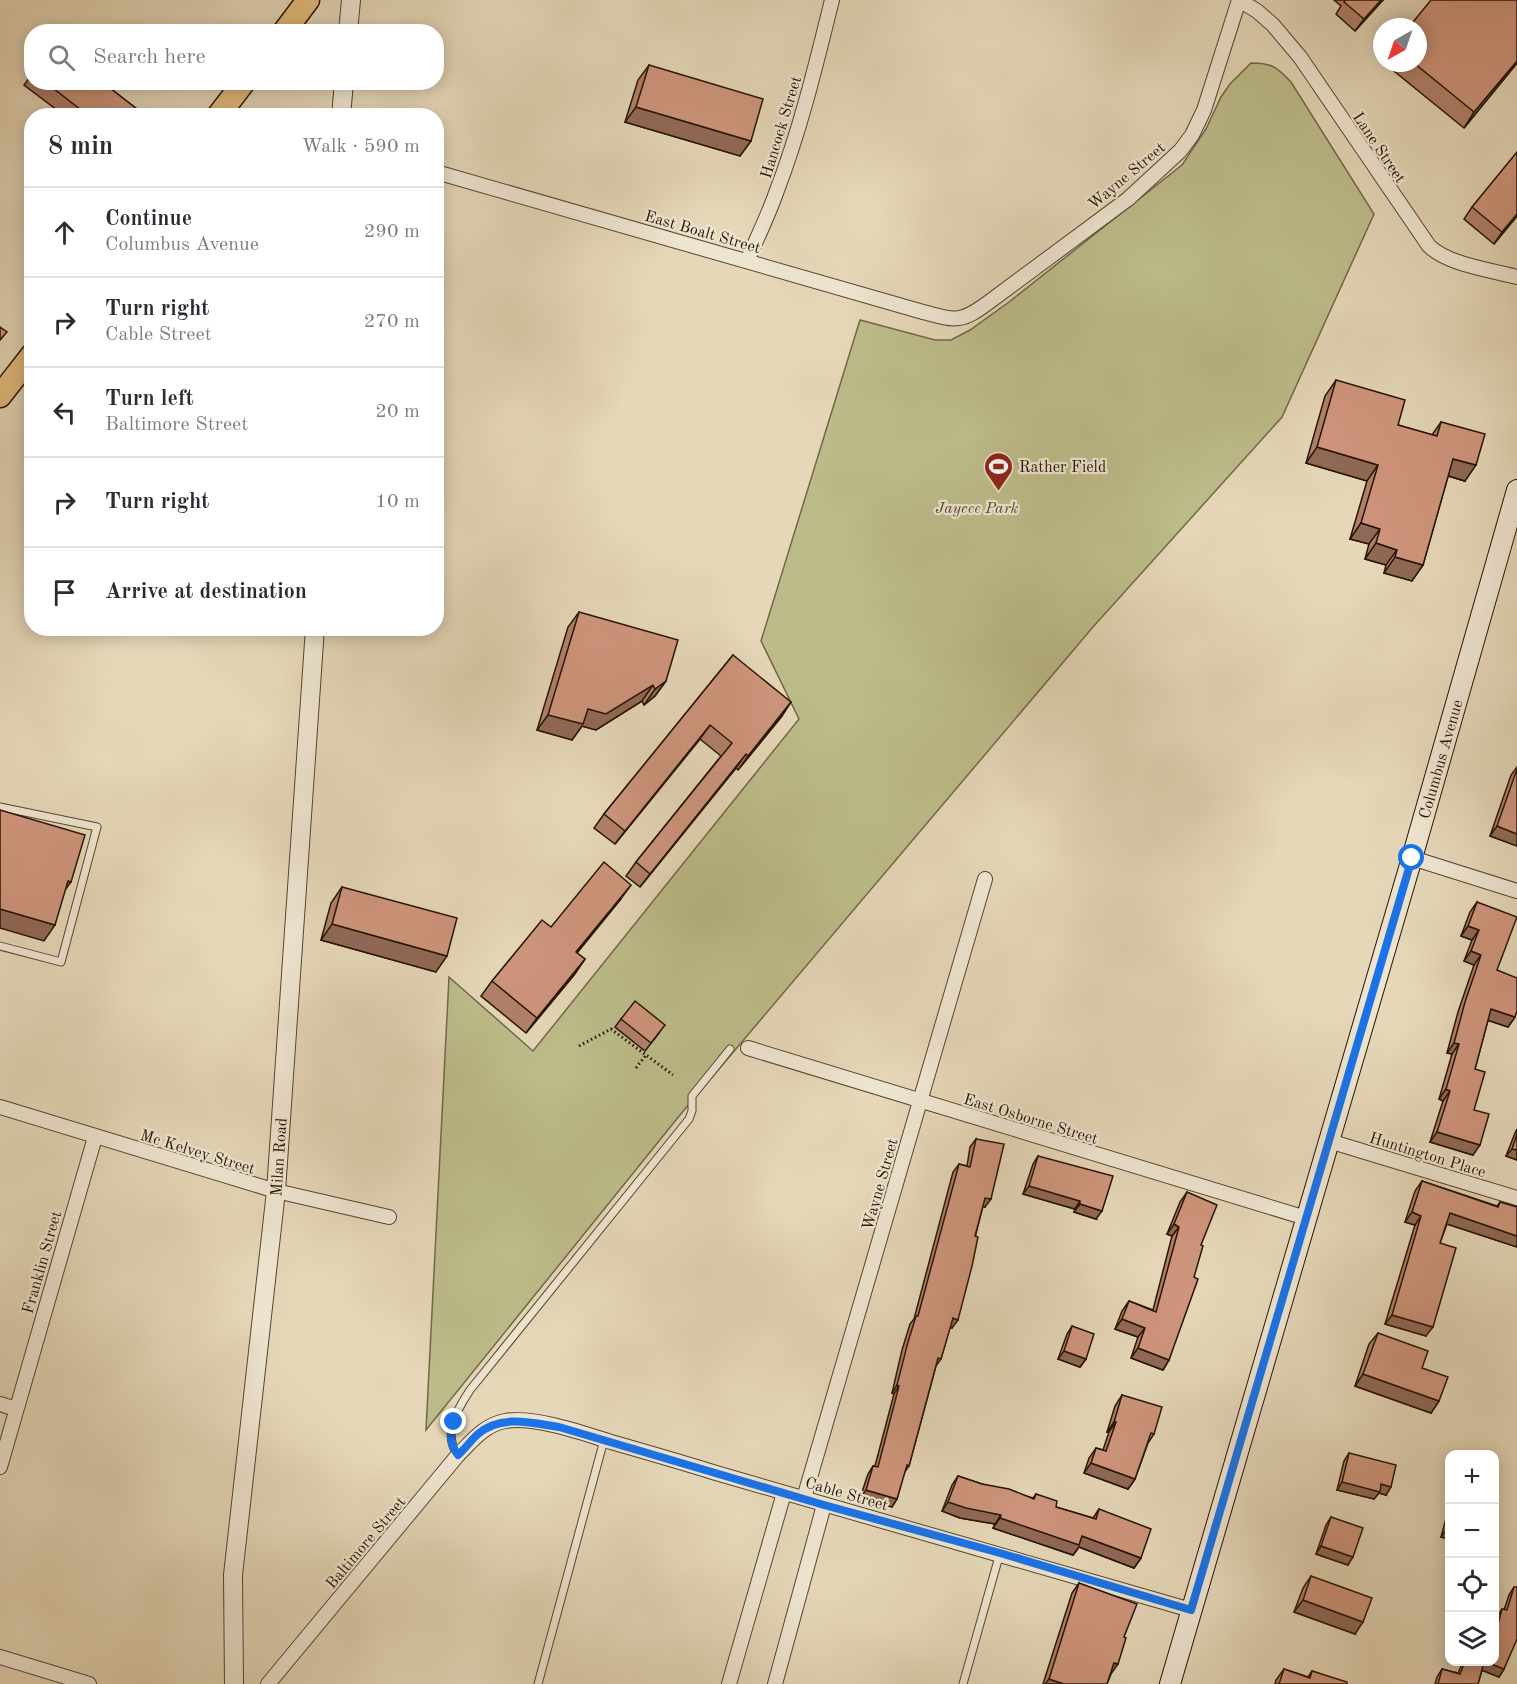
<!DOCTYPE html>
<html lang="en">
<head>
<meta charset="utf-8">
<style>
  body { margin:0; font-family:"Old Standard TT",serif; background:#f7f7f7; color:#2b2b33 }
  .controls { position:absolute; right:18px; bottom:18px; display:grid; overflow:hidden; border-radius:12px; box-shadow:0 3px 15px #0003 }
  .controls button { width:54px; height:54px; display:grid; place-items:center; padding:0; border:0; border-bottom:2px solid #e1e1e2; background:#fff; color:#2b2b33; font:30px sans-serif }
  .compass { position:absolute; left:1373px; top:18px; width:54px; height:54px; border-radius:50%; background:#fff; box-shadow:0 3px 15px #0003; rotate:220deg }
  .stop { position:absolute; width:18px; height:18px; margin:-14px; border:4px solid #1a73e8; border-radius:50%; background:#fff }
  .stop.end { background:#1a73e8; border-color:#fff; box-shadow:0 2px 6px #0008 }
  .list { margin:0; padding:0; list-style:none }
  h2 { display:flex; justify-content:space-between; align-items:center; height:78px; margin:0; padding:0 24px; font-size:26px }
  h2 small { font-size:20px; font-weight:400; color:#7c7c81 }
  .list li { display:grid; grid-template-columns:39px 1fr auto; gap:18px; align-items:center; box-sizing:border-box; height:90px; padding:0 24px; border-top:2px solid #e1e1e2 }
  .list b { display:block; font-size:22px; white-space:nowrap }
  .list p { margin:0; font-size:20px; white-space:nowrap; color:#7c7c81 }
  .list em { font-size:20px; font-style:normal; color:#7c7c81 }
  .icon { flex:none; width:33px; height:33px; fill:none; stroke:currentColor; stroke-width:2; stroke-linecap:round; stroke-linejoin:round }
  .map { position:relative; flex:none; width:1517px; height:1684px; overflow:hidden }
  .search { position:absolute; background:#fff; box-shadow:0 3px 15px #0003; left:24px; top:24px; width:420px; height:66px; display:flex; align-items:center; gap:15px; box-sizing:border-box; padding:0 21px; border-radius:24px; color:#7c7c81; font-size:22px }
  .panel { position:absolute; background:#fff; box-shadow:0 3px 15px #0003; left:24px; top:108px; width:420px; height:528px; border-radius:24px }
  .map>svg:first-child { display:block }
</style>
</head>
<body>
<div class="map">
<svg width="1517" height="1684" viewBox="0 0 1517 1684">
  <rect width="100%" height="100%" fill="#e5d7b8"/>
  <filter id="stains"><feTurbulence type="fractalNoise" baseFrequency=".00333" numOctaves="4"/><feColorMatrix values="0 0 0 0 .2 0 0 0 0 .09 0 0 0 0 .02 0 0 0 .5 -.17"/></filter>
  <radialGradient id="worn" r=".72"><stop offset=".6" stop-color="#630" stop-opacity="0"/><stop offset="1" stop-color="#630" stop-opacity=".3"/></radialGradient>
  <path fill="#bcbc8a" stroke="#726846" stroke-width="1.5" d="M1251 63C1272 63 1277 67 1291 82L1374 214 1282 417 1093 627 680 1115 426 1430 449 977 533 1051 799 719 761 641 860 320 935 340H951L970 330 1009 302 1182 165 1206 129 1221 97 1230 84Z"/>
  <g fill="none" stroke-linecap="round" stroke-linejoin="round">
    <defs>
      <g id="service">
        <polyline points="0,807 97,827 61,962 0,946"/>
        <path d="M458 1455C442 1434 457 1410 470 1390L689 1119 692 1111V1096L730 1049"/>
        <polyline points="538,1684 604,1440"/>
        <polyline points="963,1684 1000,1553"/>
      </g>
      <g id="minor">
        <path d="M1239 0 1257 11 1273 25 1300 57 1429 246C1449 265 1491 270 1517 277"/>
        <path d="M436 172 923 312C956 321 961 323 989 302L1128 199 1180 151 1192 135 1204 110 1239 0"/>
        <path d="M747 261C757 238 768 216 776 193 800 131 816 65 832 0"/>
        <polyline points="1412,858 1517,891"/>
        <polyline points="748,1048 1306,1218"/>
        <polyline points="0,1107 276,1191 389,1217"/>
        <polyline points="1329,1141 1517,1198"/>
        <polyline points="0,1404 16,1409"/>
        <polyline points="0,1467 95,1137"/>
        <polyline points="804,1498 985,879"/>
        <polyline points="0,1657 89,1684"/>
        <path d="M268 1684 458 1455C472 1441 484 1425 505 1421 534 1416 583 1433 611 1442 646 1452 681 1462 716 1473 874 1520 1033 1563 1191 1610"/>
        <polyline points="729,1684 784,1493"/>
        <polyline points="775,1684 824,1505"/>
      </g>
      <g id="tertiary">
        <polyline points="348,32 351,0"/>
        <polyline points="341,116 344,82"/>
        <polyline points="234,1684 233,1575 276,1191 315,628"/>
      </g>
      <polyline id="secondary" points="1170,1684 1412,858 1517,490"/>
      <g id="primary">
        <polyline points="284,32 308,0"/>
        <polyline points="218,116 244,82"/>
        <polyline points="0,396 32,355"/>
      </g>
    </defs>
    <use href="#service" stroke="#56452f" stroke-width="9"/>
    <use href="#minor" stroke="#56452f" stroke-width="16"/>
    <use href="#tertiary" stroke="#56452f" stroke-width="20"/>
    <use href="#secondary" stroke="#271401" stroke-width="22"/>
    <use href="#primary" stroke="#271401" stroke-width="25"/>
    <g stroke="#271401" stroke-width="3" stroke-dasharray="1.5 3" stroke-linecap="butt">
      <polyline points="579,1046 611,1029 673,1075"/>
      <polyline points="636,1068 646,1055"/>
    </g>
    <use href="#service" stroke="#eee5d1" stroke-width="7"/>
    <use href="#minor" stroke="#eee5d1" stroke-width="14"/>
    <use href="#tertiary" stroke="#eee5d1" stroke-width="18"/>
    <use href="#secondary" stroke="#eee5d1" stroke-width="20"/>
    <use href="#primary" stroke="#e2bc7c" stroke-width="22"/>
  </g>
  <g fill="#b1806b" stroke="#271401" stroke-width="1.5">
    <polygon points="1334,0 1383,0 1355,31 1336,14 1341,6"/>
    <polygon points="1384,63 1517,63 1464,128"/>
    <polygon points="649,65 751,141 740,156 625,122 638,80"/>
    <polygon points="32,74 32,82 102,82 146,116 65,116 24,85"/>
    <polygon points="1472,207 1517,216 1494,244 1464,219"/>
    <polygon points="1336,380 1398,425 1432,435 1441,422 1465,481 1448,476 1423,565 1412,581 1384,573 1386,565 1365,559 1369,544 1350,539 1367,481 1306,463 1325,396"/>
    <polygon points="579,612 666,681 655,696 644,705 642,701 596,730 582,726 572,740 537,730 568,627"/>
    <polygon points="733,655 782,716 738,770 736,768 640,887 626,876 636,862 721,756 700,739 615,844 594,828 604,814"/>
    <polygon points="1517,767 1517,846 1490,836 1511,775"/>
    <polygon points="342,887 436,972 321,940 331,903"/>
    <polygon points="620,900 577,953 585,959 574,975 526,1033 481,996 492,981 551,927"/>
    <polygon points="1477,902 1497,970 1515,1017 1508,1027 1488,1020 1475,1069 1473,1155 1430,1142 1443,1101 1439,1099 1452,1054 1447,1053 1458,1012 1474,965 1464,961 1472,940 1461,936 1470,912"/>
    <polygon points="621,1019 659,1033 645,1051 615,1027"/>
    <polygon points="1517,1129 1517,1160 1506,1156 1515,1133"/>
    <polygon points="976,1139 985,1207 983,1206 952,1328 950,1327 941,1359 936,1366 909,1466 904,1473 897,1499 892,1507 860,1498 868,1474 873,1466 875,1466 894,1394 892,1393 902,1350 910,1324 914,1319 953,1172 959,1164 967,1166 970,1147"/>
    <polygon points="1038,1156 1096,1219 1074,1212 1075,1209 1023,1194 1033,1164"/>
    <polygon points="1422,1181 1497,1206 1500,1202 1517,1207 1517,1247 1447,1224 1440,1243 1426,1336 1385,1324 1415,1225 1405,1222 1415,1191"/>
    <polygon points="1187,1192 1201,1245 1169,1360 1163,1370 1131,1358 1138,1337 1115,1329 1122,1311 1129,1301 1153,1310 1172,1236 1167,1234 1180,1202"/>
    <polygon points="1072,1326 1086,1359 1080,1367 1058,1359 1067,1334"/>
    <polygon points="1378,1333 1422,1368 1439,1401 1431,1413 1355,1386 1369,1344"/>
    <polygon points="1122,1395 1154,1434 1148,1443 1135,1479 1128,1489 1084,1473 1089,1458 1096,1448 1103,1450 1109,1432 1107,1432 1115,1406"/>
    <polygon points="1349,1453 1386,1495 1379,1493 1374,1499 1337,1490 1344,1461"/>
    <polygon points="958,1476 982,1484 1033,1498 1036,1494 1056,1507 1093,1518 1099,1509 1141,1558 1134,1568 1079,1547 1073,1555 993,1528 995,1524 960,1518 942,1511 952,1485"/>
    <polygon points="1449,1508 1449,1539 1441,1537"/>
    <polygon points="1331,1517 1348,1565 1316,1554 1326,1525"/>
    <polygon points="1311,1576 1355,1634 1294,1612 1303,1588"/>
    <polygon points="1079,1583 1111,1674 1107,1684 1043,1684 1072,1593"/>
    <polygon points="1514,1587 1504,1669 1499,1677 1482,1670 1478,1684 1435,1684 1437,1677 1442,1669 1458,1673 1463,1662 1494,1662 1494,1626 1497,1617 1502,1609 1504,1610 1509,1595"/>
    <polygon points="1284,1669 1308,1677 1312,1671 1347,1684 1275,1684 1276,1680"/>
  </g>
  <g fill="#906857" stroke="#271401" stroke-width="1.5">
    <polygon points="1381,0 1383,0 1355,31 1364,19"/>
    <polygon points="1517,61 1517,63 1464,128 1474,112"/>
    <polygon points="636,107 751,141 740,156 625,122"/>
    <polygon points="1517,214 1517,216 1494,244 1502,232"/>
    <polygon points="1317,447 1378,465 1367,481 1306,463"/>
    <polygon points="1453,459 1476,465 1465,481 1442,474"/>
    <polygon points="1361,523 1380,529 1369,544 1350,539"/>
    <polygon points="1376,543 1397,550 1386,565 1365,559"/>
    <polygon points="1395,557 1423,565 1412,581 1384,573"/>
    <polygon points="666,681 655,696 644,705 655,689"/>
    <polygon points="653,685 642,701 596,730 582,726 572,740 537,730 548,715 588,709"/>
    <polygon points="791,702 782,716 738,770 748,756"/>
    <polygon points="710,725 700,739 615,844 625,831"/>
    <polygon points="746,754 736,768 640,887 650,874"/>
    <polygon points="1497,826 1517,834 1517,846 1490,836"/>
    <polygon points="68,881 71,882 60,897"/>
    <polygon points="631,885 620,900 565,967 576,952"/>
    <polygon points="0,909 55,925 44,941 0,928"/>
    <polygon points="332,924 447,956 436,972 321,940"/>
    <polygon points="1468,926 1479,930 1472,940 1461,936"/>
    <polygon points="1471,951 1481,955 1474,965 1464,961"/>
    <polygon points="585,959 574,975 526,1033 537,1018"/>
    <polygon points="1491,1009 1515,1017 1508,1027 1484,1019"/>
    <polygon points="1454,1043 1459,1044 1452,1054 1447,1053"/>
    <polygon points="1446,1089 1450,1091 1443,1101 1439,1099"/>
    <polygon points="1437,1132 1480,1145 1473,1155 1430,1142"/>
    <polygon points="1512,1149 1517,1150 1517,1160 1506,1156"/>
    <polygon points="1029,1186 1080,1201 1075,1209 1023,1194"/>
    <polygon points="985,1198 991,1199 985,1207 980,1205"/>
    <polygon points="1080,1204 1102,1211 1096,1219 1074,1212"/>
    <polygon points="1412,1212 1421,1216 1415,1225 1405,1222"/>
    <polygon points="1450,1213 1517,1236 1517,1247 1444,1223"/>
    <polygon points="1174,1224 1179,1227 1172,1236 1167,1234"/>
    <polygon points="1392,1315 1433,1327 1426,1336 1385,1324"/>
    <polygon points="953,1318 958,1320 952,1328 947,1326"/>
    <polygon points="1122,1319 1145,1328 1138,1337 1115,1329"/>
    <polygon points="1138,1348 1169,1360 1163,1370 1131,1358"/>
    <polygon points="1064,1351 1086,1359 1080,1367 1058,1359"/>
    <polygon points="1363,1374 1439,1401 1431,1413 1355,1386"/>
    <polygon points="897,1385 899,1386 894,1394 892,1393"/>
    <polygon points="1114,1422 1116,1422 1109,1432 1107,1432"/>
    <polygon points="1091,1463 1135,1479 1128,1489 1084,1473"/>
    <polygon points="1342,1482 1381,1484 1391,1487 1386,1495 1379,1493 1374,1499 1337,1490"/>
    <polygon points="866,1490 897,1499 892,1507 860,1498"/>
    <polygon points="948,1502 1001,1515 995,1524 960,1518 942,1511"/>
    <polygon points="1000,1518 1082,1536 1141,1558 1134,1568 1079,1547 1073,1555 993,1528"/>
    <polygon points="1447,1529 1449,1530 1449,1539 1441,1537"/>
    <polygon points="1321,1546 1353,1557 1348,1565 1316,1554"/>
    <polygon points="1303,1600 1363,1622 1355,1634 1294,1612"/>
    <polygon points="1483,1662 1486,1662 1504,1669 1499,1677 1479,1669"/>
    <polygon points="1114,1663 1118,1664 1111,1674 1107,1673"/>
    <polygon points="1049,1679 1064,1684 1045,1684"/>
  </g>
  <g fill="#ce957c" stroke="#271401" stroke-width="1.5">
    <polygon points="1346,0 1381,0 1364,19 1344,2"/>
    <polygon points="1431,0 1517,0 1517,61 1474,112 1414,63 1418,63 1418,27 1409,27"/>
    <polygon points="649,65 763,99 751,141 636,107"/>
    <polygon points="45,82 102,82 146,116 89,116"/>
    <polygon points="1517,152 1517,214 1502,232 1472,207"/>
    <polygon points="0,327 7,332 0,340"/>
    <polygon points="1336,380 1405,400 1398,425 1437,436 1441,422 1485,434 1476,465 1453,459 1423,565 1395,557 1397,550 1376,543 1380,529 1361,523 1378,465 1317,447"/>
    <polygon points="579,612 678,640 666,681 655,689 653,685 606,714 588,709 583,724 548,715"/>
    <polygon points="733,655 791,702 748,756 746,754 650,874 636,862 732,743 710,725 625,831 604,814"/>
    <polygon points="1517,769 1517,834 1497,826"/>
    <polygon points="0,810 85,835 71,882 68,881 55,925 0,909"/>
    <polygon points="604,862 631,885 576,952 585,959 537,1018 492,981 542,920 551,927"/>
    <polygon points="342,887 457,918 447,956 332,924"/>
    <polygon points="1477,902 1517,917 1497,970 1517,978 1517,1011 1515,1017 1491,1009 1475,1069 1485,1072 1474,1110 1489,1114 1480,1145 1437,1132 1450,1091 1446,1089 1459,1044 1454,1043 1465,1002 1481,955 1471,951 1479,930 1468,926"/>
    <polygon points="635,1001 665,1025 651,1043 621,1019"/>
    <polygon points="1517,1134 1517,1150 1512,1149"/>
    <polygon points="976,1139 1004,1144 991,1199 985,1198 975,1236 978,1237 972,1266 958,1320 953,1318 941,1359 938,1358 909,1466 907,1465 897,1499 866,1490 873,1466 878,1467 899,1386 897,1385 908,1342 916,1316 918,1316 959,1164 970,1167"/>
    <polygon points="1038,1156 1113,1176 1102,1211 1080,1204 1080,1201 1029,1186"/>
    <polygon points="1422,1181 1498,1207 1500,1202 1517,1207 1517,1236 1450,1213 1440,1243 1456,1248 1433,1327 1392,1315 1421,1216 1412,1212"/>
    <polygon points="1187,1192 1217,1205 1201,1245 1203,1246 1194,1277 1198,1279 1169,1360 1138,1348 1145,1328 1122,1319 1129,1301 1156,1312 1179,1227 1174,1224"/>
    <polygon points="1072,1326 1094,1334 1086,1359 1064,1351"/>
    <polygon points="1378,1333 1428,1351 1422,1368 1448,1377 1439,1401 1363,1374"/>
    <polygon points="1122,1395 1162,1407 1154,1434 1151,1433 1135,1479 1091,1463 1096,1448 1106,1451 1116,1422 1114,1422"/>
    <polygon points="1349,1453 1396,1465 1391,1487 1381,1484 1380,1492 1342,1482"/>
    <polygon points="958,1476 982,1484 1009,1489 1034,1499 1036,1494 1057,1501 1056,1507 1096,1519 1099,1509 1151,1529 1141,1558 1082,1536 1079,1545 1000,1518 1001,1515 966,1508 948,1502"/>
    <polygon points="1331,1517 1363,1528 1353,1557 1321,1546"/>
    <polygon points="1449,1520 1449,1530 1447,1529"/>
    <polygon points="1311,1576 1372,1598 1363,1622 1303,1600"/>
    <polygon points="1079,1583 1137,1604 1124,1637 1126,1638 1118,1664 1114,1663 1107,1684 1064,1684 1049,1679"/>
    <polygon points="1514,1587 1517,1587 1517,1639 1504,1669 1486,1662 1494,1662 1494,1638 1502,1609 1507,1610"/>
    <polygon points="1465,1662 1484,1662 1478,1684 1438,1684 1442,1669 1460,1674"/>
    <polygon points="1284,1669 1310,1678 1312,1671 1347,1682 1347,1684 1279,1684"/>
  </g>
  <g fill="none" stroke-linecap="round" stroke-linejoin="round">
    <path stroke="#1a73e8" stroke-width="8" d="M454 1422C449 1435 450 1444 458 1455 465 1449 471 1440 478 1434 501 1414 532 1423 559 1427L824 1505 1000 1553 1191 1610 1412 858"/>
  </g>
  <defs>
    <symbol id="stadium-pin" viewBox="-11 -11 22 30"><path d="M0 17L-7.5 6A9.5 9.5 0 1 1 7.5 6Z" fill="#8f2418" stroke="#eee5d1"/><path d="M0-5a6.5 5 0 1 0 0 10a6.5 5 0 1 0 0-10ZM-3.5-1.8h7v3.6h-7Z" fill="#fff"/></symbol>
  </defs>
  <g fill-rule="evenodd">
    <use href="#stadium-pin" x="982" y="450" width="33" height="45"/>
  </g>
  <g text-anchor="middle" stroke-width="4.5" stroke-linejoin="round" paint-order="stroke">
    <g font-size="16" fill="#271401" stroke="#eee5d1">
      <text transform="translate(780 127) rotate(-73)" y="6">Hancock Street</text>
      <text transform="translate(1380 147) rotate(56)" y="6">Lane Street</text>
      <text transform="translate(1126 175) rotate(-40)" y="6">Wayne Street</text>
      <text transform="translate(703 231) rotate(16)" y="6">East Boalt Street</text>
      <text transform="translate(1440 759) rotate(-74)" y="6">Columbus Avenue</text>
      <text transform="translate(1031 1118) rotate(17)" y="6">East Osborne Street</text>
      <text transform="translate(198 1151) rotate(17)" y="6">Mc Kelvey Street</text>
      <text transform="translate(1428 1154) rotate(17)" y="6">Huntington Place</text>
      <text transform="translate(278 1157) rotate(-86)" y="6">Milan Road</text>
      <text transform="translate(879 1184) rotate(-74)" y="6">Wayne Street</text>
      <text transform="translate(41 1262) rotate(-74)" y="6">Franklin Street</text>
      <text transform="translate(847 1493) rotate(16)" y="6">Cable Street</text>
      <text transform="translate(365 1542) rotate(-50)" y="6">Baltimore Street</text>
    </g>
    <g font-size="16" fill="#271401" stroke="#eee5d1" text-anchor="start">
      <text x="1019" y="472">Rather Field</text>
    </g>
    <g font-size="16" font-style="italic" fill="#54462a" stroke="#eee5d1">
      <text x="977" y="513">Jaycee Park</text>
    </g>
  </g>
  <rect width="100%" height="100%" filter="url(#stains)"/>
  <rect width="100%" height="100%" fill="url(#worn)"/>
</svg>
<div class="controls">
<button>+</button>
<button>−</button>
<button><svg class="icon" aria-label="locate" viewBox="0 0 24 24"><circle cx="12" cy="12" r="6"/><path d="M12 2v4M12 18v4M2 12h4M18 12h4"/></svg></button>
<button><svg class="icon" aria-label="layers" viewBox="0 0 24 24"><path d="M12 4l9 5-9 5-9-5zM3 14l9 5 9-5"/></svg></button>
</div>
<svg class="compass" viewBox="-18 -18 36 36"><path d="M0-13l5 13h-10z" fill="#e53935"/><path d="M0 13l5-13h-10z" fill="#7c7c81"/></svg>
<div class="stop" style="left:1412px;top:858px"></div>
<div class="stop end" style="left:454px;top:1422px"></div>
<div class="search"><svg class="icon" aria-label="search" viewBox="0 0 24 24"><circle cx="10" cy="10" r="6"/><path d="M15 15l6 6"/></svg>Search here</div>
<section class="panel">
<h2>8 min<small>Walk · 590 m</small></h2>
<ul class="list">
<li><svg class="icon" aria-label="ahead" viewBox="0 0 24 24"><path d="M12 20V5M6 11l6-6 6 6"/></svg><div><b>Continue</b><p>Columbus Avenue</p></div><em>290 m</em></li>
<li><svg class="icon" aria-label="right" viewBox="0 0 24 24"><path d="M7 20v-9h11M14 6l5 5-5 5"/></svg><div><b>Turn right</b><p>Cable Street</p></div><em>270 m</em></li>
<li><svg class="icon" aria-label="left" viewBox="0 0 24 24"><path d="M17 20v-9H6M10 6l-5 5 5 5"/></svg><div><b>Turn left</b><p>Baltimore Street</p></div><em>20 m</em></li>
<li><svg class="icon" aria-label="right" viewBox="0 0 24 24"><path d="M7 20v-9h11M14 6l5 5-5 5"/></svg><div><b>Turn right</b></div><em>10 m</em></li>
<li><svg class="icon" aria-label="arrive" viewBox="0 0 24 24"><path d="M6 21V4h12l-3 4 3 4H6"/></svg><div><b>Arrive at destination</b></div></li>
</ul>
</section>
</div>
</body>
</html>
